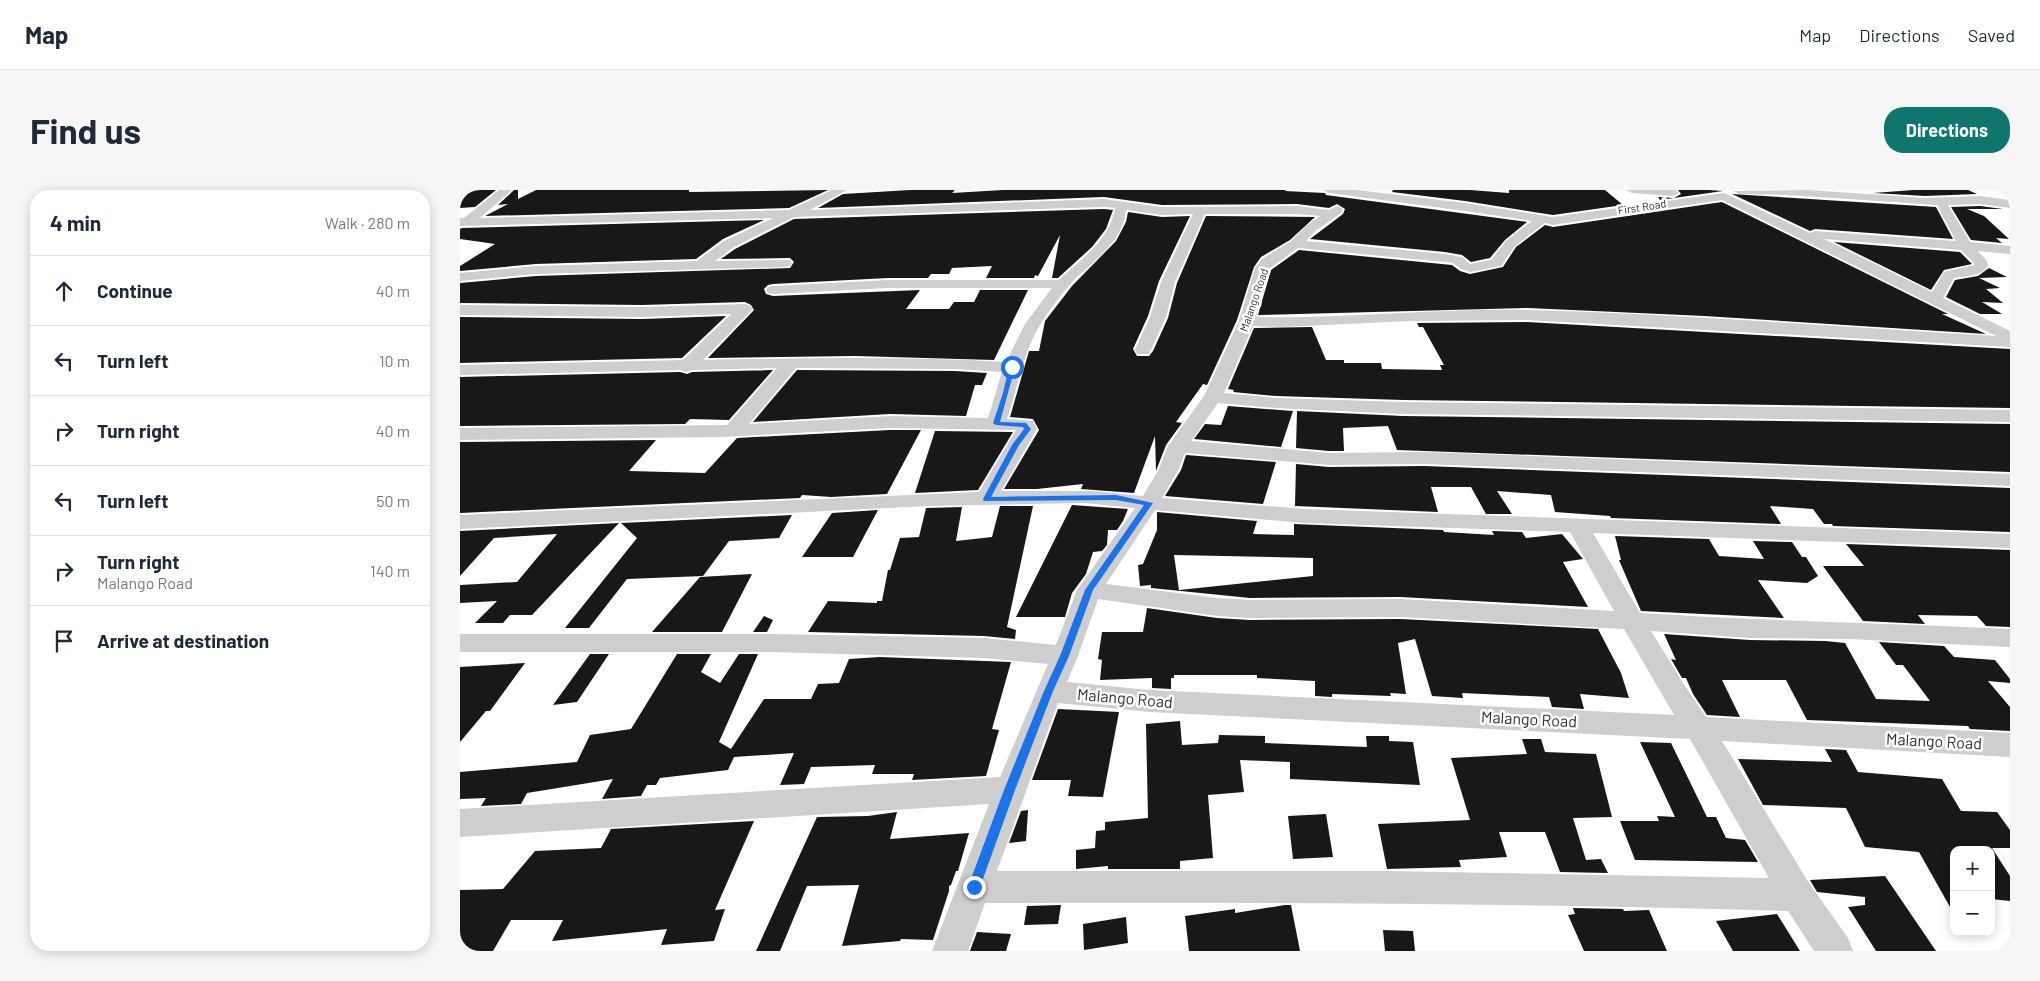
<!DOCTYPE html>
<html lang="en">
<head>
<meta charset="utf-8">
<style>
  body { margin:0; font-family:Barlow,sans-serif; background:#f6f6f7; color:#1f2937 }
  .controls { position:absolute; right:15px; bottom:15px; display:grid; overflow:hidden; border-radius:10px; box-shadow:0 2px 12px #0003 }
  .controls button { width:45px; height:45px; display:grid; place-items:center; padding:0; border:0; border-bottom:1px solid #e0e1e3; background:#fff; color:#1f2937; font:25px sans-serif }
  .stop { position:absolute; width:15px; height:15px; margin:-11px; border:4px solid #1a73e8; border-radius:50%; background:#fff }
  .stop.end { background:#1a73e8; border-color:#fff; box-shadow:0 1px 5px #0008 }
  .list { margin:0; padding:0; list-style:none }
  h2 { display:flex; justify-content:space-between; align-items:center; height:65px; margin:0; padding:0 20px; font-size:21px }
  h2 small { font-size:16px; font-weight:400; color:#747a83 }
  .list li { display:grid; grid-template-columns:32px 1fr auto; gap:15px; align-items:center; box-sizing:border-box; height:70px; padding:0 20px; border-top:1px solid #e0e1e3 }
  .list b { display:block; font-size:19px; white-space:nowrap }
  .list p { margin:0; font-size:16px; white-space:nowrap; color:#747a83 }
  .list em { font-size:16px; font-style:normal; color:#747a83 }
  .icon { flex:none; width:28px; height:28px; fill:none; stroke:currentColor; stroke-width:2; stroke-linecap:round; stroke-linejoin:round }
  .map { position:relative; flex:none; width:1550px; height:761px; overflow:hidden; border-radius:20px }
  header { display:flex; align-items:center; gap:30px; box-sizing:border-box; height:70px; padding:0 25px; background:#fff; border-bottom:1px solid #e0e1e3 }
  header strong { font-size:24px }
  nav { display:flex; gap:28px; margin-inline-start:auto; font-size:18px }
  .intro { display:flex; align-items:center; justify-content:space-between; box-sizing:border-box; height:120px; padding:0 30px }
  h1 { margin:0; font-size:35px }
  .button { padding:12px 22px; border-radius:20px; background:#0f766e; color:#fff; font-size:18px; font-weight:700 }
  main { display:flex; gap:30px; padding:0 30px }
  aside { flex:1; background:#fff; border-radius:20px; box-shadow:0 2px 12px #0003 }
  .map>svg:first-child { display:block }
</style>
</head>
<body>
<header>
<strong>Map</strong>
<nav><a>Map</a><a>Directions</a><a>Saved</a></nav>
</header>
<div class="intro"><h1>Find us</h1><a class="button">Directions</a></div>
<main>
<aside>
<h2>4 min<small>Walk · 280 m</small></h2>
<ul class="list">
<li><svg class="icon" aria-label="ahead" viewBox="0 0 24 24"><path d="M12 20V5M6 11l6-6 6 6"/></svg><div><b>Continue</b></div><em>40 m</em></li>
<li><svg class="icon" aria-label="left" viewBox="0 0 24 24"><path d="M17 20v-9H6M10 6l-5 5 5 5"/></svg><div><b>Turn left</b></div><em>10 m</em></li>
<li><svg class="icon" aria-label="right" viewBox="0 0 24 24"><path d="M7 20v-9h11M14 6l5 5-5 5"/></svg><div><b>Turn right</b></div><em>40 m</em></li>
<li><svg class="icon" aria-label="left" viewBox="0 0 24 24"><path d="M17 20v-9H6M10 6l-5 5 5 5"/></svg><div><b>Turn left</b></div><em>50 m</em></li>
<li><svg class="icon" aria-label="right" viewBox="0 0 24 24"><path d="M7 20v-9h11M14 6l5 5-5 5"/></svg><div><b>Turn right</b><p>Malango Road</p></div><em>140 m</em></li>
<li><svg class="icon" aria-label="arrive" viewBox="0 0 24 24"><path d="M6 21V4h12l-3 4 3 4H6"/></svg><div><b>Arrive at destination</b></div></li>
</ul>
</aside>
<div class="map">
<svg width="1550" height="761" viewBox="0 0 1550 761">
  <rect width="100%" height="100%" fill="#fff"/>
  <g fill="#181818" fill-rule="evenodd">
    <polygon points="0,0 36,0 15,17 0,18"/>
    <polygon points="54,0 58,0 58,9 76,0 229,0 229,2 368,0 329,18 25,26 48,14 38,15"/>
    <polygon points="450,0 495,0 492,3 543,0 826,0 825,1 865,3 866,5 1067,32 1045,50 1030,68 1011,72 1002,65 985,62 850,49 883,24 885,19 877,14 869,18 837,14 702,15 644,7 358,18 383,4"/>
    <polygon points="933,0 1010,0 1049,3 1049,0 1145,0 1163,15 1093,25 1005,11 932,2"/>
    <polygon points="1218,0 1249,0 1263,1 1200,10 1198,7 1214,8 1221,4"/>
    <polygon points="1453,0 1508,0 1517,4 1465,6 1413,3"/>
    <polygon points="1272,4 1476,17 1493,49 1355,39 1350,41"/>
    <polygon points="1262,12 1488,124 1482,124 1526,144 1244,126 1068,118 798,125 811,80 839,60 992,75 1000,81 1010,84 1043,77 1056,57 1085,35 1093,37"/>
    <polygon points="1520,16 1543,19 1507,19 1524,26 1549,49 1536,48 1542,53 1511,50 1491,17"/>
    <polygon points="644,19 653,20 646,39 632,57 598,88 592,88 600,45 578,86 575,85 574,88 526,88 532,76 492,78 489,84 471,84 468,88 428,88 313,94 308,95 304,99 306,104 313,106 460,100 446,119 489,119 494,112 514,112 520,100 568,100 534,170 395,166 248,168 294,120 291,115 285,112 182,115 0,113 0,93 76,86 330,78 334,72 330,68 261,69 275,59 334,29"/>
    <polygon points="668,22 702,27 730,26 699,91 688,126 673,159 677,166 689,166 693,161 708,128 717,93 746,26 855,27 830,50 801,67 794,77 777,130 747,195 743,194 716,232 722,233 706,255 696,281 695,246 674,303 621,299 623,294 577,299 544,299 579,240 573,229 550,227 569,161 579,161 585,131 612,96 656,51 666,32"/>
    <polygon points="304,30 263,49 236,69 76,74 0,81 0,76 35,54 0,49 0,39 2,38"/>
    <polygon points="1374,52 1500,62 1512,74 1484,80 1471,100"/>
    <polygon points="1529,78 1547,87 1519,88 1540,98 1526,99 1543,113 1522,112 1542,124 1520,124 1486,107 1495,90 1518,86"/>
    <polygon points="266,126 222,168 0,173 0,127 182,129"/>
    <polygon points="1067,132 1550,159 1550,218 943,210 816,206 773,202 774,200 768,199 794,138 852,137 866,170 884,170 884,173 921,173 922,179 982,180 980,175 984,175 963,137 959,137 957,133"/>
    <polygon points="313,180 269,230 230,229 225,234 0,236 0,187 220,182 227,184 232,182"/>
    <polygon points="337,180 495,181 527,183 522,195 515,195 506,226 430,224 293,232"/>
    <polygon points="768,216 833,221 821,257 734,249 745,234 761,235"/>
    <polygon points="837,221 943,226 1550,234 1550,282 937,260 928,236 883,238 884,261 869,261 836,258"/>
    <polygon points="430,240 461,240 427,304 371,307 342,305 340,308 0,323 0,252 196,250 169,281 245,283 277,248"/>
    <polygon points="475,241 553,242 518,300 455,303"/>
    <polygon points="726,265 816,272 803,314 705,306 721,280"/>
    <polygon points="836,274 869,277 964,276 1550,298 1550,342 1373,336 1372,334 1364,334 1353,319 1310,316 1321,334 1151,328 1150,326 1095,322 1091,305 1037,301 1052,324 1026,324 1011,297 971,297 978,322 835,316"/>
    <polygon points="612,315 668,319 663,331 657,340 648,340 647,355 642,361 633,362 626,384 612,403 605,427 556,427"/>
    <polygon points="540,316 573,316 547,437 556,440 555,449 524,446 348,442 368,411 417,413 417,411 422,411 428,380 430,380 440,348 459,347 466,318 502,317 496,351 532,347"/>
    <polygon points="418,320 393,367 342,367 372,323"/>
    <path d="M697 322 797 331 793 344 834 345V334L983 340 984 342 1034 345 1032 341 1062 342 1066 348 1102 344 1123 369 1103 372 1128 417 940 407 790 408 691 398V395L680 396 678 375 683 374 697 340ZM714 365 853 368V386L719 400Z"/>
    <polygon points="332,325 319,348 269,351 243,386 167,389 129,438 105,438 177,348 161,333"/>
    <polygon points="159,333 72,425 50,425 43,433 15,433 37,411 0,413 0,395 57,392 97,344 34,348 0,386 0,341"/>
    <polygon points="1155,346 1249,349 1259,366 1304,369 1293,351 1332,352 1342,367 1346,367 1358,386 1347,393 1298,390 1324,428 1181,421 1159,370 1161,370"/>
    <polygon points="1386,354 1550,360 1550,437 1526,436 1517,426 1458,425 1465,434 1403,431 1363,376 1404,376"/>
    <polygon points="292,384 262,442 192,442 240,387"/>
    <polygon points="687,418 757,428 790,430 940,429 1138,439 1161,483 1169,508 1120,504 1124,519 1092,517 1089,507 1002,503 1003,508 972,506 955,449 938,453 946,504 930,503 931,506 872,504 872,507 855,506 855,491 797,488 797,485 714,485 714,488 711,488 711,499 692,498 692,488 640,490 642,470 638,469 642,442 683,442"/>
    <polygon points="304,426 313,430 307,442 293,442"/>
    <polygon points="1204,444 1290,450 1365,451 1385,453 1416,509 1470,511 1443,475 1436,475 1419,452 1484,456 1494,467 1535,470 1550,489 1550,493 1528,491 1550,517 1550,541 1510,539 1508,536 1347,530 1326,490 1262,490 1280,527 1247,525 1233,504 1226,488 1222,488 1211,469 1216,470"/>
    <polygon points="130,464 149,464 117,512 93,515"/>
    <polygon points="217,464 251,464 241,482 260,493 279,464 298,464 259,552 271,559 304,509 351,509 358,494 379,493 389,469 420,467 551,472 532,539 539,540 526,586 452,590 454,584 412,584 415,575 351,577 344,594 320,595 334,563 274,567 268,580 200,588 196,595 187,595 181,606 142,609 153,589 67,603 61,614 21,616 26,608 0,609 0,582 117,572 130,545 171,539"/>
    <polygon points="65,473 30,521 26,521 0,552 0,477"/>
    <polygon points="598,519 659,522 643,607 608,606 611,590 572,590"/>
    <polygon points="720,531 722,555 758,553 759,545 805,546 805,553 907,557 906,546 929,546 929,551 953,552 960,595 830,589 830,572 780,570 784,602 748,605 753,668 720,671 720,679 648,679 648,676 616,679 616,660 635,658 636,641 645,640 645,632 688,628 686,534"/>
    <polygon points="1062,549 1081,549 1085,562 1136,564 1152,627 1113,628 1126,670 1141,669 1148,683 1100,682 1085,642 1039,642 1047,667 999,670 1001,677 927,679 918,634 1010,630 991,568 1067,564"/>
    <polygon points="1180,552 1211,553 1247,627 1256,627 1266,648 1285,650 1298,672 1175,670 1160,631 1199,631 1197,626 1215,627"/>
    <polygon points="1365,559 1386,560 1398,582 1482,589 1501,621 1537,622 1550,640 1550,658 1532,658 1550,686 1550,711 1531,709 1531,660 1494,660 1494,724 1459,662 1405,657 1386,618 1303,615 1278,569 1372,572"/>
    <polygon points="568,620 566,651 549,653 561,621"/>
    <polygon points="437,622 430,649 509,643 498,681 496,681 491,695 489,696 489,701 473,750 441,749 440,751 382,756 399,695 347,696 320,761 296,761 357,627 408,626"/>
    <polygon points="866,624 873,667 833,669 828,626"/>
    <polygon points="294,631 255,720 265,719 254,751 201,755 207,739 92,751 103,730 51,730 33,761 0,761 0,700 43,699 75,661 141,658 151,639"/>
    <polygon points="1425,686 1476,761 1416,761 1388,717 1405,715 1405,707 1357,702 1350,690"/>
    <polygon points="601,715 598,734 564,735 567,716"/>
    <polygon points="825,715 831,715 840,761 729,761 725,726 775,719 775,723"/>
    <polygon points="1113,718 1163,719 1164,721 1189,720 1207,761 1124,761 1108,725 1115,724"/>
    <polygon points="1317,724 1340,761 1273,761 1256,731"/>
    <polygon points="666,727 668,753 624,760 623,734"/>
    <polygon points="923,740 953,741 955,761 925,761"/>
    <polygon points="517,742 551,744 546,761 510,761"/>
  </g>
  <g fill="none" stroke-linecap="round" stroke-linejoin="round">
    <g fill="#cecece" fill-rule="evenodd">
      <path d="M39 0H52L20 28 329 20 372 0H387L350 20 644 9 702 17 837 16 869 20 877 16 881 17 883 20 881 23 854 42 846 51 985 64 1002 67 1010 74 1031 70 1046 51 1072 31 1005 21 869 3 863 0H897L1005 13 1093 27 1264 3 1350 43 1355 41 1496 51 1477 15 1329 5 1279 4 1273 1 1349 0 1465 8 1520 6 1550 10V18L1520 14 1488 15 1510 52 1550 56V64L1518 61 1527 71 1528 76C1520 87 1507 86 1494 88L1483 108 1550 141V157L1067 130 950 131 821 137 793 136 764 203 816 208 943 212 1550 220V232L943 224 816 218 758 213 731 251 869 263 964 262 1550 284V296L964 274 869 275 725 263 719 279 702 308 844 319 1550 344V358L1133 343 1180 423C1303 431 1427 433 1550 439V457L1388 449 1290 448 1191 441 1225 496 1246 527 1550 543V567L1262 551 1349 693 1388 748 1393 761H1354L1328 721C1060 713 793 712 525 713L508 761H472L529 614 0 647V619L540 587 588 474 524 468 311 462H0V444H311L524 448 596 455 617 400 675 318 624 313 468 316 0 339V325L519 302 556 240 430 238 262 247 0 250V238L267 235 317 178 232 180 226 182 220 180 0 185V175L223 170 271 124 182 127 0 125V115L182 117 285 114 290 116 293 119 290 122 243 170C344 168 445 166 546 172L565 134 592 98H428L313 104 308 103 306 100 308 97 313 96 428 90H599C621 68 650 51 655 18L644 17 334 27 274 57 255 71 330 70 332 73 330 76 325 77 76 84 0 91V83L76 76 237 71 264 51 313 28 0 36V28H4ZM1262 10 1536 146C1380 137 1224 124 1068 120 977 118 887 129 796 127L809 79 838 58 985 72 993 73 1001 79 1010 82 1041 76 1055 56 1085 33 1093 35ZM666 20 702 25 733 24 701 92 690 127 675 160 677 164H689L691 160 706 127 715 92 745 24H837L860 26 846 36 831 51 802 69 795 78 779 131 744 206 708 256 699 279 683 306 634 301H541L577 239 573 231 547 229C558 197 562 165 580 135 590 119 602 103 615 89 636 69 663 51 666 20ZM1364 49 1501 60 1513 72 1514 75 1484 82 1472 102ZM336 178 495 179 542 182 528 228 430 226 289 234ZM695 320 844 333 1110 342 1154 421 940 409 790 410 757 408 646 394ZM638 409 757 426 790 428 940 427 1164 439 1214 525 690 500 607 492 618 466ZM598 513 690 522 1230 549 1309 688 926 681H537Z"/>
      <polygon points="1166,0 1215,0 1219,3 1213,6 1172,3"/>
    </g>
  </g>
  <polygon fill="#1a73e8" points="552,175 555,177 540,232 566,233 571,239 559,255 531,307 656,305 693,313 633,400 609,466 593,501 555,600 520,697 518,701 514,702 510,701 508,697 544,600 584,501 600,466 625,400 684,315 656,310 524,311 523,309 552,255 564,239 563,237 536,235 533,233 543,203 549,177"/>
  <g text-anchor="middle" stroke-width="5" stroke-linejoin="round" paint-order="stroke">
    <g font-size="11" fill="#313131" stroke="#fff">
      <text transform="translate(1182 17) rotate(-9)" y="4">First Road</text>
      <text transform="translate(794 110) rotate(-71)" y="4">Malango Road</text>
    </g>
    <g font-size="16" fill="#313131" stroke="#fff">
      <text transform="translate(665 508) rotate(5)" y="6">Malango Road</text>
      <text transform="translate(1069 529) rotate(3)" y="6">Malango Road</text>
      <text transform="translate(1474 551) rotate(3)" y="6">Malango Road</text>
    </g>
  </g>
</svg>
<div class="controls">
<button>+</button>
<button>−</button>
</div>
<div class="stop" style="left:552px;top:177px"></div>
<div class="stop end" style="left:514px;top:697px"></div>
</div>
</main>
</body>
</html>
